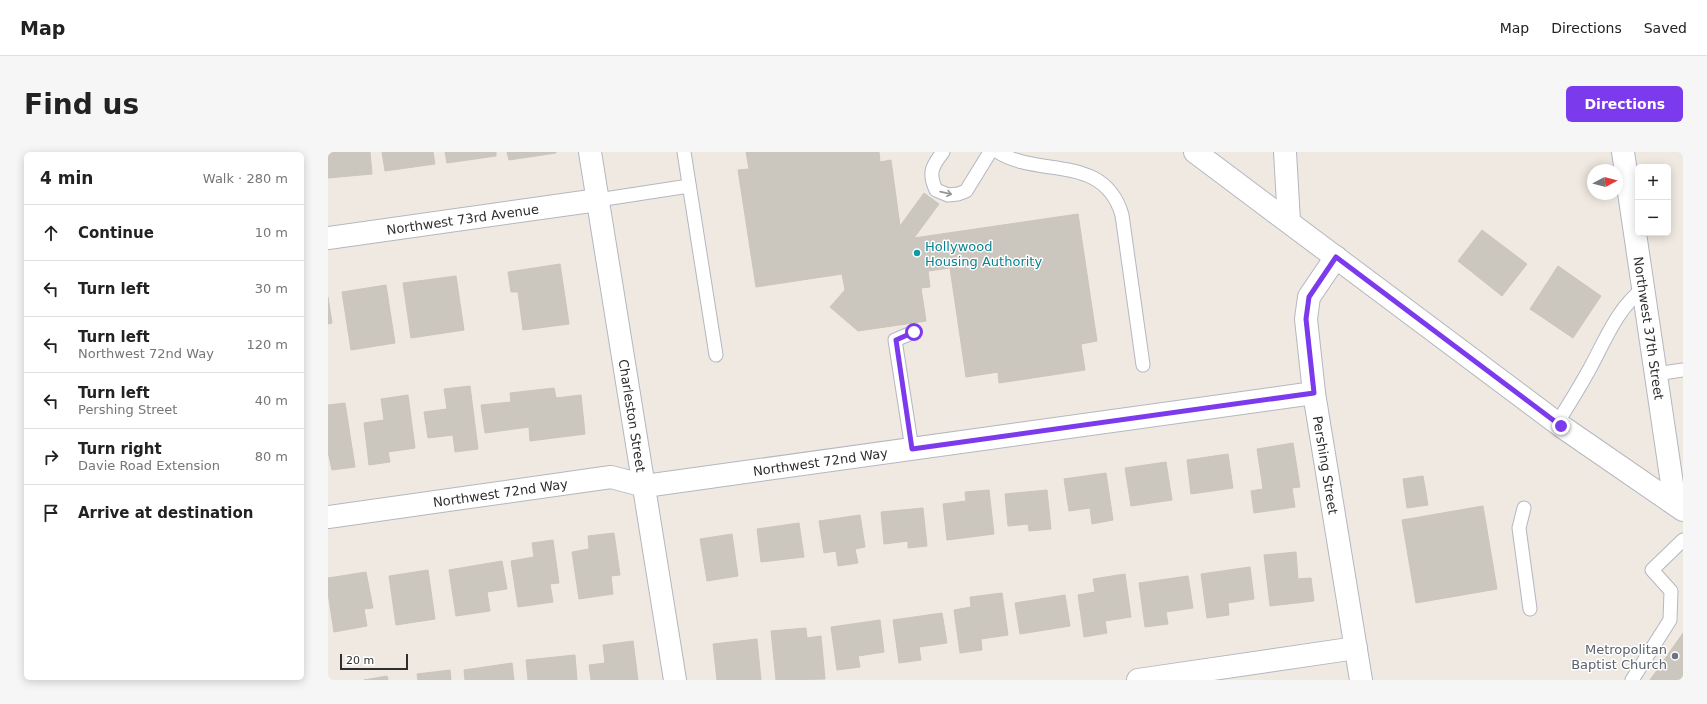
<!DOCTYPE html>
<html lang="en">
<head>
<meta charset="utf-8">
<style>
  body { margin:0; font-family:"DejaVu Sans",sans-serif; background:#f6f6f6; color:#222 }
  .controls { position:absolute; right:12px; top:12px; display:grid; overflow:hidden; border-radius:6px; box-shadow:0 2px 10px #0003 }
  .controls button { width:36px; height:36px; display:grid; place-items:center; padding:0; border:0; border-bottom:1px solid #e0e0e0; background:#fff; color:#222; font:20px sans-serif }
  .compass { position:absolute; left:1259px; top:12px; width:36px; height:36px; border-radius:50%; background:#fff; box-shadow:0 2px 10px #0003; rotate:83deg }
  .scale { position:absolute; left:12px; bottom:10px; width:68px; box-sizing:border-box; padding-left:4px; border:2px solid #2e2e2e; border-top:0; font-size:11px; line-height:14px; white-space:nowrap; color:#2e2e2e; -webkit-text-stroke:3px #fff; paint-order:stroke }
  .stop { position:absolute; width:12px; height:12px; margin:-9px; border:3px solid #7c3aed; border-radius:50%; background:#fff }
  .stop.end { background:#7c3aed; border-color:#fff; box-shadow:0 1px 4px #0008 }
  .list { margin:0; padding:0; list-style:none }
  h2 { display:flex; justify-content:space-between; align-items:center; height:52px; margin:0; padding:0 16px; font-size:17px }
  h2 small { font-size:13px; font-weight:400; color:#767676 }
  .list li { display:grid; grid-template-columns:26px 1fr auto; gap:12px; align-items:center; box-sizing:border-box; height:56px; padding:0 16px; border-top:1px solid #e0e0e0 }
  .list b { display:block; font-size:15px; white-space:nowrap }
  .list p { margin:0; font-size:13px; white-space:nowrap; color:#767676 }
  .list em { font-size:13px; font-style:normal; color:#767676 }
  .icon { flex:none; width:22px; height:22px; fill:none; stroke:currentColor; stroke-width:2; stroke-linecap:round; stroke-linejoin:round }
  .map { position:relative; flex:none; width:1355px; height:528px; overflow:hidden; border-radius:6px }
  header { display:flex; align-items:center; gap:24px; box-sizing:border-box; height:56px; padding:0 20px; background:#fff; border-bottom:1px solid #e0e0e0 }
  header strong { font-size:19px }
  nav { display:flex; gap:22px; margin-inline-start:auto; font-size:14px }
  .intro { display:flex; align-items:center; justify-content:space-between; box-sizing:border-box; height:96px; padding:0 24px }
  h1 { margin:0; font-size:28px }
  .button { padding:10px 18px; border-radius:6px; background:#7c3aed; color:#fff; font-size:14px; font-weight:700 }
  main { display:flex; gap:24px; padding:0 24px }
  aside { flex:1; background:#fff; border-radius:6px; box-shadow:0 2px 10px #0003 }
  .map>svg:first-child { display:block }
</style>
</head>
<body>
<header>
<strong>Map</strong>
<nav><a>Map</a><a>Directions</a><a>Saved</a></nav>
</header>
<div class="intro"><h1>Find us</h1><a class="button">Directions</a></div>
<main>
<aside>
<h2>4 min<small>Walk · 280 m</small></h2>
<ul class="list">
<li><svg class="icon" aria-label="ahead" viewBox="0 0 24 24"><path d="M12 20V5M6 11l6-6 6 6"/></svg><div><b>Continue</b></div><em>10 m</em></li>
<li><svg class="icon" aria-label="left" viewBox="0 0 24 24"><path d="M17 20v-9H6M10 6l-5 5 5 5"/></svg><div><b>Turn left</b></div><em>30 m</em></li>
<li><svg class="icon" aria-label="left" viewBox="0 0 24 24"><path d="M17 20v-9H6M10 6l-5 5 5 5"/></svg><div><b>Turn left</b><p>Northwest 72nd Way</p></div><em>120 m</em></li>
<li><svg class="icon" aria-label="left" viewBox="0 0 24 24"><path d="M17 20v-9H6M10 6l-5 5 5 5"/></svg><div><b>Turn left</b><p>Pershing Street</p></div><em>40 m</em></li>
<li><svg class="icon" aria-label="right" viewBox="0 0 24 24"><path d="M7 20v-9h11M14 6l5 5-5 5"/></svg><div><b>Turn right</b><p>Davie Road Extension</p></div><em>80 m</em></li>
<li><svg class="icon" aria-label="arrive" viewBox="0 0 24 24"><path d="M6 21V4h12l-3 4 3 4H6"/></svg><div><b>Arrive at destination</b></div></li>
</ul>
</aside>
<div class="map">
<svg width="1355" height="528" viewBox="0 0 1355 528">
  <rect width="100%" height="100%" fill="#efe9e1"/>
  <g fill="#cbc7bf" stroke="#cbc5ba">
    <polygon points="0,0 42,0 44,22 0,26"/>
    <polygon points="54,0 105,0 107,12 57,19"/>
    <polygon points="117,0 168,0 168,4 119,11"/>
    <polygon points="179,0 228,0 228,1 181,8"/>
    <polygon points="418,0 551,0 552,10 563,8 572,74 596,41 611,52 586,86 750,62 769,189 753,192 757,218 671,231 670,220 638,225 622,116 600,119 602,135 593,136 598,169 530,179 502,155 517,138 514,122 428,135 410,18 421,17"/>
    <polygon points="1154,78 1199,112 1174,144 1130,109"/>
    <polygon points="232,112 241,172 195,178 190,140 183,140 180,120"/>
    <polygon points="1230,114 1273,144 1245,186 1202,157"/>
    <polygon points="128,124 136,178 83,186 75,131"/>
    <polygon points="58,133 67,191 23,198 14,140"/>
    <polygon points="0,145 4,171 0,172"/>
    <polygon points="142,234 150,297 127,300 125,283 100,286 96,260 119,257 116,237"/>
    <polygon points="226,236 228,246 253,243 257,282 202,289 201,275 157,281 153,253 183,250 182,241"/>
    <polygon points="80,243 87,296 60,300 62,310 41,313 36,271 56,268 53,247"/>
    <polygon points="17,251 27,315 4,318 0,300 0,253"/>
    <polygon points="965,291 972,335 964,336 967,355 926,361 923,339 935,337 929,297"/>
    <polygon points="900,302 905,336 863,342 859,308"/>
    <polygon points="838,310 844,348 803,354 797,316"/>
    <polygon points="778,321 785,368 764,372 762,356 741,359 736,327"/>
    <polygon points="1095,324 1100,353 1079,356 1075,327"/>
    <polygon points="661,338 666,382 619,388 615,352 638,349 637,340"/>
    <polygon points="719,338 723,377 701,379 700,372 680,374 677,342"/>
    <polygon points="1155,354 1169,437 1088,451 1074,368"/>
    <polygon points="595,356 599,394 580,396 580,389 556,392 553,360"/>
    <polygon points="532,363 537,395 527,397 530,411 510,414 508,399 496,401 491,369"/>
    <polygon points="471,371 476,405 433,410 429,377"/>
    <polygon points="286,381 292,423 283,424 285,442 251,447 244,400 261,397 260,384"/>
    <polygon points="404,382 410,424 379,429 372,387"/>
    <polygon points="225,388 231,431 222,432 225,450 190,455 183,409 206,405 204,391"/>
    <polygon points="968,400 970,427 983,426 986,449 942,454 936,403"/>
    <polygon points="174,409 179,437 159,440 162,459 128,464 121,418"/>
    <polygon points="922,415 926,447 900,451 901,463 879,466 873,422"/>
    <polygon points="100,418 107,467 68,473 61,424"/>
    <polygon points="38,420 45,456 36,457 39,474 6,480 0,441 0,426"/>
    <polygon points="797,422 803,465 777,469 779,481 756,485 750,443 767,440 765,427"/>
    <polygon points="860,424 865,456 838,460 840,472 817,475 811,431"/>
    <polygon points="674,441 680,483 653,487 654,498 632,501 626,458 643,455 642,445"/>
    <polygon points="737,443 742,474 692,482 687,451"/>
    <polygon points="614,461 619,491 591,495 593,508 571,511 565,468"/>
    <polygon points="552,468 556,500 530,504 532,515 509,518 503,475"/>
    <polygon points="478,476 479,486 493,484 497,527 448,528 443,479"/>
    <polygon points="1355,481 1355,528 1322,528"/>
    <polygon points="429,487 433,528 389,528 385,492"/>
    <polygon points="305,489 310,528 263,528 261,513 277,511 275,493"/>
    <polygon points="247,503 249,528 200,528 198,508"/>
    <polygon points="184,511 186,528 137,528 136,518"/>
    <polygon points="122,518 123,528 90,528 89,522"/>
    <polygon points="59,524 60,528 36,528"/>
  </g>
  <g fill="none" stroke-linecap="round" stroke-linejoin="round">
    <defs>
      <g id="service">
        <polyline points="356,0 388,203"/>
        <path d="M615 0C604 14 600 21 608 38L620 43 630 42 638 39 662 0"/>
        <path d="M670 0C711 26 776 1 794 63L815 213"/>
        <polyline points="270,48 361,34"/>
        <polyline points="1328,222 1355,218"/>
        <path d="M1229 271C1240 254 1251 236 1261 218 1276 191 1289 156 1315 137"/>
        <polyline points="584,297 567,188 586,180"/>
        <polyline points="1196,356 1191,376 1202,457"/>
        <polyline points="1304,528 1342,468 1343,439 1324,418 1355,388"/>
      </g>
      <g id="minor">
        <path id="s1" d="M262 0 347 528"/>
        <polyline points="957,0 961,69"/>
        <path id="s2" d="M1295 0 1347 352"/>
        <path id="s3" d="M0 86 270 48"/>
        <path id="s4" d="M1008 105 981 145 978 167 986 241 1033 528"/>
        <path id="s5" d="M0 365 283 325 317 334 986 241"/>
        <polyline points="810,528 1028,496"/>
      </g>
      <polyline id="secondary" points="867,0 1233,274 1355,358"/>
    </defs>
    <use href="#service" stroke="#b4b7c1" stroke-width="15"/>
    <use href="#minor" stroke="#b4b7c1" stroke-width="24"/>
    <use href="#secondary" stroke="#b4b7c1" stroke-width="24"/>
    <use href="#service" stroke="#fff" stroke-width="13"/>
    <use href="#minor" stroke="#fff" stroke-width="22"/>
    <use href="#secondary" stroke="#fff" stroke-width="22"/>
  </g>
  <defs><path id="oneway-shaft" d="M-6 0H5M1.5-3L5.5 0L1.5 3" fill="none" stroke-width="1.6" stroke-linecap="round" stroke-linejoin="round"/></defs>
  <use stroke="#969696" href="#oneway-shaft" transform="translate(618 41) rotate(13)"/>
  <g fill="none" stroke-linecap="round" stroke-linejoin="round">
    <polyline stroke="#7c3aed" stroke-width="5" points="586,180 568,188 584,297 986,241 978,167 981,145 1008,105 1233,274"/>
  </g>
  <circle fill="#0f9aa8" stroke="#fff" stroke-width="1.5" cx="589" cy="101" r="4"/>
  <circle fill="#6b7280" stroke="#fff" stroke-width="1.5" cx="1347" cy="504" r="4"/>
  <g text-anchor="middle" stroke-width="3" stroke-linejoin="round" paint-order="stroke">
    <g font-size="13" fill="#2e2e2e" stroke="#fff">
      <text dy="5" stroke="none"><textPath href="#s3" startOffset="136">Northwest 73rd Avenue</textPath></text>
      <text dy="5" stroke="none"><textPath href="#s2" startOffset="178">Northwest 37th Street</textPath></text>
      <text dy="5" stroke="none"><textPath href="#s1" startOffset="267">Charleston Street</textPath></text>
      <text dy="5" stroke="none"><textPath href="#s5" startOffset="498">Northwest 72nd Way</textPath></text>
      <text dy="5" stroke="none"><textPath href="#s4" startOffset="218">Pershing Street</textPath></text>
      <text dy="5" stroke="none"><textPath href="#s5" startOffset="174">Northwest 72nd Way</textPath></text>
    </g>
    <g font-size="13" fill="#0d838f" stroke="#fff" text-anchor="start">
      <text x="597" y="99">Hollywood<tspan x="597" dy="15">Housing Authority</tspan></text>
    </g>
    <g font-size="13" fill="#5b616d" stroke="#fff" text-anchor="end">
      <text x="1339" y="502">Metropolitan<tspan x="1339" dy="15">Baptist Church</tspan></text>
    </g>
  </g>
</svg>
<div class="controls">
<button>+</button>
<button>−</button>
</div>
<svg class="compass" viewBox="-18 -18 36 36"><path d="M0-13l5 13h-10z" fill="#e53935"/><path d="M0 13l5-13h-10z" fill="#767676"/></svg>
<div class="scale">20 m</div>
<div class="stop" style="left:586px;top:180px"></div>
<div class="stop end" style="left:1233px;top:274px"></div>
</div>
</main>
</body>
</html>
